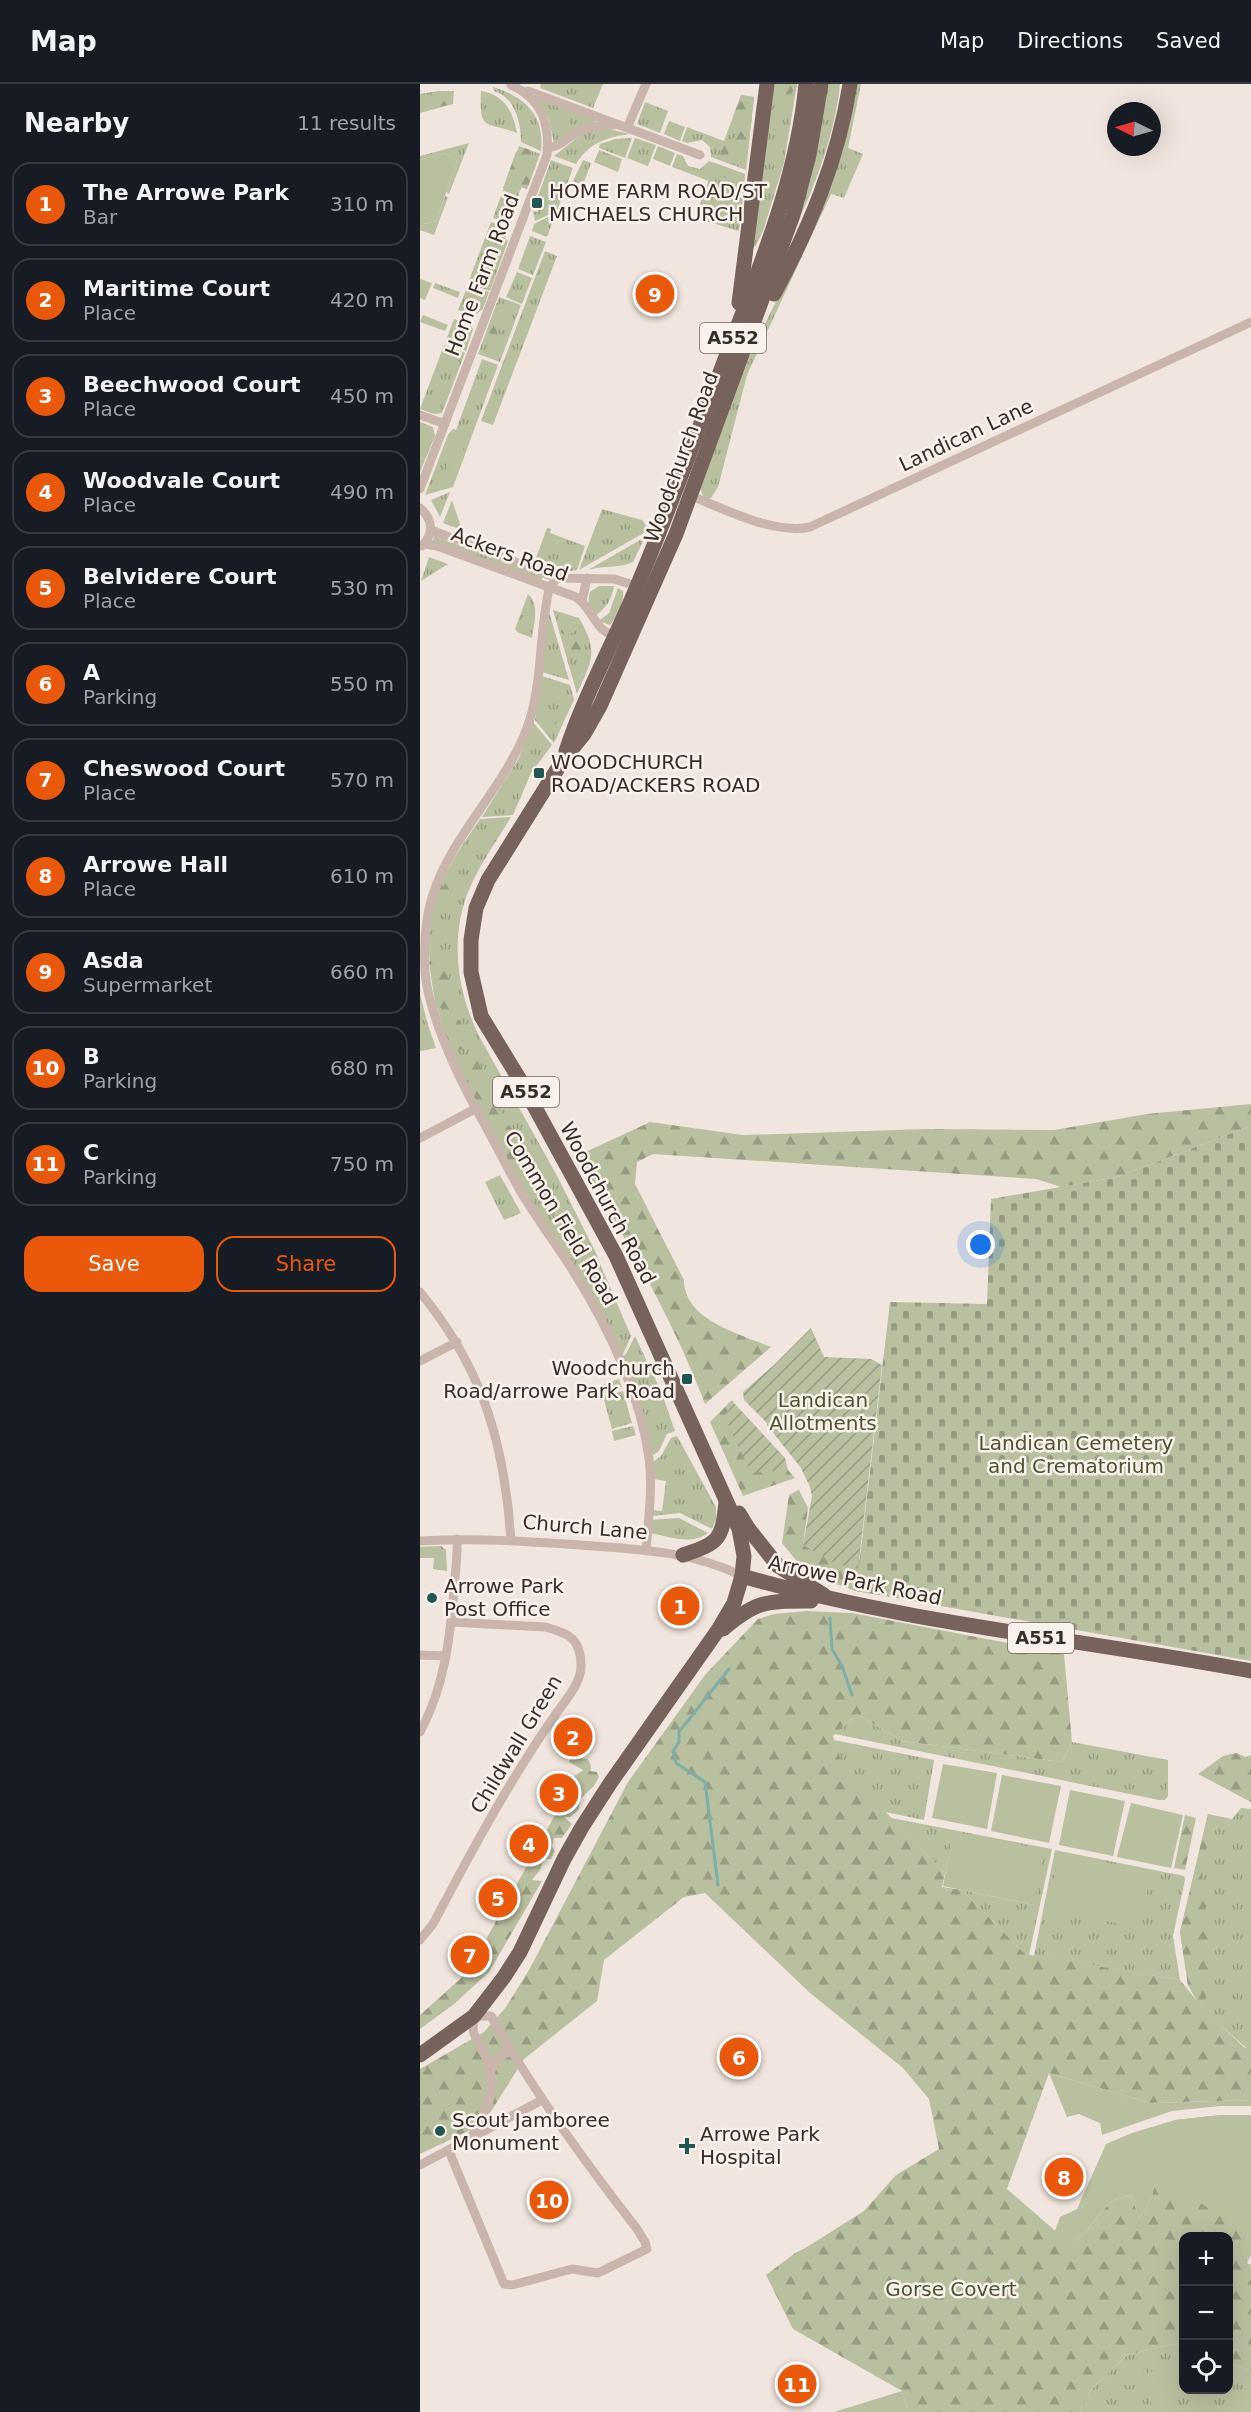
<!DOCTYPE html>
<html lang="en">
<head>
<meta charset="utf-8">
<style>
  body { margin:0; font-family:"DejaVu Sans",sans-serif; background:#20242c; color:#f1f3f6 }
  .controls { position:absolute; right:18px; bottom:18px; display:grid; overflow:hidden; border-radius:12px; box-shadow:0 6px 24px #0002 }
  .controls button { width:54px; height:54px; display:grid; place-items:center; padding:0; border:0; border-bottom:2px solid #363941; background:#171b24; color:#f1f3f6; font:30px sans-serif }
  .compass { position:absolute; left:687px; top:18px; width:54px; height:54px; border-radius:50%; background:#171b24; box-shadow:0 6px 24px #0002; rotate:275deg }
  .you { position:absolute; left:561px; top:1161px; width:21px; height:21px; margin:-15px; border:4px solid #fff; border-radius:50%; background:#1a73e8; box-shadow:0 0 0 9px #1a73e833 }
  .badge { display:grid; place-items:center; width:39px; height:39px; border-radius:50%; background:#ea580c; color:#fff; font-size:20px; font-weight:700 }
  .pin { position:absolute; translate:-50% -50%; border:3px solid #fff; box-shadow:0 2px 6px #0006 }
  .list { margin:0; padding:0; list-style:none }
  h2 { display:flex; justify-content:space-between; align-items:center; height:78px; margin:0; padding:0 24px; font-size:26px }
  h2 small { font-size:20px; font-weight:400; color:#9ea1a6 }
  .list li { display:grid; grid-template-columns:39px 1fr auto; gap:18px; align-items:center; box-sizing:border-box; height:84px; margin:0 12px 12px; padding:0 12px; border:2px solid #363941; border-radius:18px }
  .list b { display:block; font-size:22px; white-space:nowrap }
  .list p { margin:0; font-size:20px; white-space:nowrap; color:#9ea1a6 }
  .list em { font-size:20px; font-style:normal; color:#9ea1a6 }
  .actions { display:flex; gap:12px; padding:18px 24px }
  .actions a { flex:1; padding:14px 0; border:2px solid #ea580c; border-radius:18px; text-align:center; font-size:21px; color:#ea580c }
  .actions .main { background:#ea580c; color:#fff }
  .icon { flex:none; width:33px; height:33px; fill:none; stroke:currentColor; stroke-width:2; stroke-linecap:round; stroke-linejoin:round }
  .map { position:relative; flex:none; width:831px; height:2328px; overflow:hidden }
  header { display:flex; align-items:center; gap:36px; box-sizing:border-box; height:84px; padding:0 30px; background:#171b24; border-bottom:2px solid #363941 }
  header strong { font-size:28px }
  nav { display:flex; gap:33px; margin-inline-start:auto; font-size:21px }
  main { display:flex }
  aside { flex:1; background:#171b24 }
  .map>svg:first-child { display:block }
</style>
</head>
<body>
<header>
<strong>Map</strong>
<nav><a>Map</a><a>Directions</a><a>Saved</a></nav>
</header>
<main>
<aside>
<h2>Nearby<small>11 results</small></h2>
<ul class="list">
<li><span class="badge">1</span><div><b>The Arrowe Park</b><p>Bar</p></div><em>310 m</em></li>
<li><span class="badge">2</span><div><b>Maritime Court</b><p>Place</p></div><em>420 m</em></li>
<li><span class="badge">3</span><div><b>Beechwood Court</b><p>Place</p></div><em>450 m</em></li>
<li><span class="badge">4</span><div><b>Woodvale Court</b><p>Place</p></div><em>490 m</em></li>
<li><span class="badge">5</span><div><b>Belvidere Court</b><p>Place</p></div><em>530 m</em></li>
<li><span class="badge">6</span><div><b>A</b><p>Parking</p></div><em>550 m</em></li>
<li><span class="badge">7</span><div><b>Cheswood Court</b><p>Place</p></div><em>570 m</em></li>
<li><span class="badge">8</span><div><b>Arrowe Hall</b><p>Place</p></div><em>610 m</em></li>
<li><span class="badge">9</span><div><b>Asda</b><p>Supermarket</p></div><em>660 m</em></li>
<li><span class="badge">10</span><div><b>B</b><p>Parking</p></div><em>680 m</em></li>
<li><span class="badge">11</span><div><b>C</b><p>Parking</p></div><em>750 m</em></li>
</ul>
<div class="actions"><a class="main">Save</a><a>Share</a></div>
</aside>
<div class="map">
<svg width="831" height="2328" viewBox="0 0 831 2328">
  <defs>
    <pattern id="grass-tufts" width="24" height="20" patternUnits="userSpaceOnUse" patternTransform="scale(1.5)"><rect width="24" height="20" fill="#b9c09f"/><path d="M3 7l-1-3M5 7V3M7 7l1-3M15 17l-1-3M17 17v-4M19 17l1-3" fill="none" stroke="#979c82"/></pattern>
    <pattern id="forest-firs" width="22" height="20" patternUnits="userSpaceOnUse" patternTransform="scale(1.5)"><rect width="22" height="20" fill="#b9c09f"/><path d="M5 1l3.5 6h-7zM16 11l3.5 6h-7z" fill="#979c82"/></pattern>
    <pattern id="cemetery-stones" width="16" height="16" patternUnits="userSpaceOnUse" patternTransform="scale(1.5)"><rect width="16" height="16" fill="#b9c09f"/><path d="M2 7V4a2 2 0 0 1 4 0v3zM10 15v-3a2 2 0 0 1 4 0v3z" fill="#979c82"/></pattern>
    <pattern id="garden-furrows" width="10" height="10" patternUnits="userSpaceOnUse" patternTransform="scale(1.5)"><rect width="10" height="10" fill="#b9c09f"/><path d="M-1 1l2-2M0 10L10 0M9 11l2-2" fill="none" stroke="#979c82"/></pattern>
  </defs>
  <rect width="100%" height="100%" fill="#f1e6df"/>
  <g fill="url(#grass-tufts)">
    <polygon points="121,0 183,0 173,24 120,4"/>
    <polygon points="351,0 377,0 364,79 343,147 335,163 332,162"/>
    <path d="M403 0H420C415 50 396 99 375 144Z"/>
    <polygon points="433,0 441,0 428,64 443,70 424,114 411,110 327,291 298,403 291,414 284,414 280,405 325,280 378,173"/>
    <path d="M73 3C105 13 125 31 121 67L101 58C101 39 95 13 74 7Z"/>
    <polygon points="18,7 34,7 33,20 0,29 0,10"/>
    <path d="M61 7C85 11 93 28 97 49 66 37 59 49 61 7Z"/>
    <polygon points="321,11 334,13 326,86 291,73 290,63 282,56 267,59 262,57 267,43 304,57"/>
    <polygon points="118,14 175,36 176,38 134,59 129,36 117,16"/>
    <polygon points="225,18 248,27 240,49 217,40"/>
    <polygon points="249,37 265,43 260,57 244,50"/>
    <path d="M188 45 210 50C187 53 169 59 156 80L134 72 163 49Z"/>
    <polygon points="212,54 205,74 179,64 180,60 195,55"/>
    <polygon points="215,54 236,61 228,82 207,74"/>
    <polygon points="49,59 29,110 26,108 37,77 25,69 0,76 0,72"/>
    <polygon points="99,62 120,70 107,105 101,103 90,140 73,134"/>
    <polygon points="238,62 255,69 250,82 233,75"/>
    <polygon points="179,66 202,75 198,88 174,78"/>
    <polygon points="257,70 263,72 268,82 280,85 289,77 325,90 319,147 275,134 289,97 252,83"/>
    <polygon points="131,76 153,84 137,127 115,137 113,127 117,128 121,117 117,115"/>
    <polygon points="163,76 171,79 163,101 153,97"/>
    <polygon points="25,112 28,113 14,151 0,146 0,137 5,140 16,137"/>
    <polygon points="136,129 127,153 112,147 114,140"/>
    <polygon points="71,138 89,144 85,155 88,157 70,207 48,199"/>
    <polygon points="110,152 126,158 113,191 98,185"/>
    <polygon points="125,167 137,172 73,341 61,337"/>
    <polygon points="97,188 112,194 102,220 86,213"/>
    <polygon points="0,195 12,199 5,216 0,214"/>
    <polygon points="15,199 40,208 38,214 13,204"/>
    <polygon points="48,201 69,208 63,225 55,231 38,226"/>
    <polygon points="79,213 101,221 80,278 58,270"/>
    <polygon points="3,231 28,241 25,247 0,238"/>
    <polygon points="34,235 50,241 53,245 46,267 25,259"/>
    <polygon points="24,261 45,269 22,329 14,330 0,325"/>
    <polygon points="62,275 78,281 33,403 5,411 28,351 33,345 36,346"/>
    <polygon points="0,338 13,343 15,352 0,388"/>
    <polygon points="30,408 20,433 11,416"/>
    <polygon points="32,416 42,446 23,439"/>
    <polygon points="182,425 222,436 229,446 159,486"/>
    <polygon points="127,444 131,445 130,449 165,462 157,486 151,487 116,474"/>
    <polygon points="14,452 122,493 122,497 16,458 13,457"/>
    <path d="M225 453 213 478C198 485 183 481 168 486Z"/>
    <polygon points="9,473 28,480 1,497"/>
    <path d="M179 502H194C192 516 185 525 175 532 169 524 167 518 170 508Z"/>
    <path d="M198 504 203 507C205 518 197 533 190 541L179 537 189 529Z"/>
    <path d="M108 510C120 520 114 540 112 554L97 548 95 545Z"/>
    <path d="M133 526 159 534C179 568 172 576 157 610Z"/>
    <polygon points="129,528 149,596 122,588"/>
    <polygon points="122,592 150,601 154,616 134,659 115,636"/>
    <polygon points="113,638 132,661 111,689 93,731 62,733 99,674"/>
    <path d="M91 733C78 755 62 777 51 801 29 850 36 905 59 952L135 1088 172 1161 211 1252 203 1270 200 1271C170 1220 140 1169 111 1118 63 1034 1 941 10 841 14 801 38 767 60 735Z"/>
    <polygon points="0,910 8,941 16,964 0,967"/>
    <polygon points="80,1091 101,1129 84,1136 65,1098"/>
    <polygon points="215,1252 241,1307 255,1347 247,1350 239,1367 233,1371 220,1319 203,1272 206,1270"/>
    <polygon points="199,1295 202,1303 182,1310 179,1302"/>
    <polygon points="203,1307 212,1339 192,1345 183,1312"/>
    <polygon points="213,1342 216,1351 194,1357 192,1347"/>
    <polygon points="257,1352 296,1423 296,1435 292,1445 260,1429 232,1432 232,1426 242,1427 246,1397 233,1395 233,1378 241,1372 251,1354"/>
    <path d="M259 1434 288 1449C271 1462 249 1452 229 1449L231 1436Z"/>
    <polygon points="21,1462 26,1466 27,1487 13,1485 14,1474 0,1474 0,1463"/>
    <polygon points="437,1630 482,1657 642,1678 652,1658 748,1676 748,1712 745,1716 739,1716 415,1650"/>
    <polygon points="414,1656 514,1676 504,1736 465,1728 423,1685"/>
    <polygon points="821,1724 831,1725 831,1968 782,1925 768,1901 760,1848 788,1730 812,1735"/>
    <polygon points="471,1734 632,1765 609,1871 605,1870 542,1806 614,1821 534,1748 525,1789"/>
    <polygon points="635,1766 764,1792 765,1796 753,1852 760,1896 614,1872"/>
    <polygon points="754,2260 763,2264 764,2306 808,2306 809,2279 831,2287 831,2328 659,2328 670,2307 707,2271"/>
  </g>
  <g fill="url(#forest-firs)">
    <polygon points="351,0 377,0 377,3 365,14 355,8"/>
    <polygon points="26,7 30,14 28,21 10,24 3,19 1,15 10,9 13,12"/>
    <polygon points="321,11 334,13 327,75 319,66 311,65 308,69 310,80 298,75 308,48 308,56 316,53 320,40 313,33"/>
    <polygon points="105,64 112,67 112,74 116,81 107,105 102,103 100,106 83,104 96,68"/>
    <path d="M295 79 325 90 322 121C312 113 310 109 311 97L299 90 294 97 295 115 290 122 278 125Z"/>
    <path d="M77 219 87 221C88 231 83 244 75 250L66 249Z"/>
    <polygon points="146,531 162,544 145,552 141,548 142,543 137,540 138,534"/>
    <polygon points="160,552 164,555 164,572 157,569 151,571 146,567 146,560"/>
    <path d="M127 626 135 627C139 638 135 644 127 651L118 639 119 633Z"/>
    <polygon points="36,797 38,808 27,815 20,813 18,806 29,798"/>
    <polygon points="16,873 29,885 29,895 23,901 31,912 29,919 32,924 32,930 26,929 21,924 16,924 9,878"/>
    <polygon points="35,935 41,937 41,948 48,960 44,965 32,967 25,951 29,941"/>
    <polygon points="55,970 66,996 60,999 48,991 47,972"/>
    <polygon points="57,1005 72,1007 78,1017 75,1024 82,1028 83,1034 78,1036 70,1031 64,1036 53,1014"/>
    <path d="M831 1020V1042L697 1093 641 1103 616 1095 233 1070 217 1078 215 1100 264 1196C264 1236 320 1250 351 1263L285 1320C252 1233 204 1152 157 1072L230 1038 323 1051 506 1045 634 1046 727 1030Z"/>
    <polygon points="81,1041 90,1042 101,1063 100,1073 88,1078 74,1052 76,1044"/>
    <path d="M114 1094 123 1096 130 1101 129 1110C119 1111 114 1107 109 1098Z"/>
    <polygon points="172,1161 178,1173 172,1180 163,1179 160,1175 164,1163"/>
    <polygon points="312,1316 314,1319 304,1332 356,1386 368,1386 375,1394 323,1412 290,1338"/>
    <polygon points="379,1406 388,1424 383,1461 831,1571 436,1507 410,1498 380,1481 362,1459 369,1411"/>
    <path d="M387 1527 432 1529 644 1570 652 1658 642 1678 482 1657 437 1630 413 1652 424 1685 525 1789 522 1803 542 1806 605 1870 760 1896 777 1917 768 1901 760 1848 788 1730 792 1731 782 1791 788 1842V1910L780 1922 825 1964 831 1962V2016L730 2019 629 1989 587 2105 639 2150 644 2164C651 2160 658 2156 664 2150 678 2135 690 2109 712 2113L719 2134 730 2117 755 2036 801 2031 823 2052 776 2115 830 2151 827 2179 831 2181V2287L809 2279 808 2152H764L763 2264 754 2260 707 2271 670 2307 659 2328H488L482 2307 373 2245 346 2191 375 2169 387 2163 444 2127 476 2091 519 2065 509 2015 483 1984 390 1909 285 1809 264 1813 184 1876 177 1917 104 1975 63 2040 0 2070V1985L64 1948 86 1923 109 1886 208 1698 285 1591 338 1535 354 1530Z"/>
    <polygon points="816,1669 826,1673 831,1671 831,1718 778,1690 803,1672"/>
    <path d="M150 1674 168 1675 171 1682 170 1687 177 1688 179 1693 174 1702 160 1715 159 1725 150 1733H144L152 1740 142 1754H134L132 1762 135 1767 131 1775H124L120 1786 112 1796 122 1797 69 1888 33 1921 0 1945V1931L48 1888 134 1733C140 1719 150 1709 152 1694L163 1686 149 1678Z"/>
    <polygon points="765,1731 776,1734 765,1786 754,1784"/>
  </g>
  <polygon fill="url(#cemetery-stones)" points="831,1042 831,1577 436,1507 470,1218 567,1220 571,1115 697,1093"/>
  <g fill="#b9c09f">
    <circle cx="142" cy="38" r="7"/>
    <polygon points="25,69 37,77 16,137 4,140 0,137 0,76"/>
    <polygon points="2,344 7,348 9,357 8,370 0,376"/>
    <polygon points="33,345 36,346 45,370 36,394 30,393 26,388 29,382 26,379 18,377 28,351"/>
    <polygon points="523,1680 577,1689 567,1745 512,1734"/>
    <polygon points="582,1691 641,1702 629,1759 571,1747"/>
    <polygon points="650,1706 705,1717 693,1772 639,1761"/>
    <polygon points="711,1719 763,1731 751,1784 697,1773"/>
    <polygon points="533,1748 625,1766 614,1821 523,1802"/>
    <polygon points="639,1769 731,1788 720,1844 628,1825"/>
    <polygon points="629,1989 730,2019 831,2016 831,2022 800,2022 752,2027 682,2051 680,2039 659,2030 647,2033"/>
    <path d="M801 2031H831V2171L827 2179 829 2151 776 2116 735 2101 730 2117 719 2134 712 2113C690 2109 677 2136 664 2150 658 2156 651 2160 644 2165L635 2147 640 2133 657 2125 686 2060 712 2049 755 2036Z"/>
    <polygon points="760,2267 763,2268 763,2281 758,2300 746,2313 743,2325 736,2326 732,2323 729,2312 714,2297 708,2303 702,2297 714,2281 728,2289 737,2285"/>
    <polygon points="482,2307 488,2328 414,2328"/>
  </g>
  <g fill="url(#garden-furrows)">
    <polygon points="391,1244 404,1273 451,1275 462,1281 438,1485 414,1479 383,1461 392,1412 390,1403 381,1384 347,1341 347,1339 324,1316 323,1308 354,1281"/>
    <polygon points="314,1319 365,1374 368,1386 331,1389 304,1332"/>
  </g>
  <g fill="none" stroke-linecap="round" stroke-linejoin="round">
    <g stroke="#7fada8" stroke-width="3">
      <polyline points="410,1534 412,1565 422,1582 432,1611"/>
      <polyline points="298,1801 285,1698 256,1679 253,1667 259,1658 259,1648 309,1585"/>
    </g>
    <g stroke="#c9b5ab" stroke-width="9">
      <polyline points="108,7 280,71"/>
      <polyline points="207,44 226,0"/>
      <path d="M127 64C140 63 145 55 156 49 168 43 180 41 194 41"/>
      <polyline points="0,331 25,340"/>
      <path d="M0 405 127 71C130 39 121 14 91 1"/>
      <path d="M271 412C305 425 354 451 390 443L831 238"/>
      <path d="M0 424C13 435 14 450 2 462"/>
      <polyline points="11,446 137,494 194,495 217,502"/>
      <path d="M5 460 17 462 156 513C173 523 175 552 200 552"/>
      <path d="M137 494 129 504 127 516C119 558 122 603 107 644 85 703 32 751 13 810 5 834 4 862 5 887 8 930 39 995 60 1032 73 1055 84 1078 97 1101 112 1128 131 1153 148 1179 186 1238 219 1304 229 1374 233 1405 228 1437 226 1467"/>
      <polyline points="162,517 167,494"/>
      <polyline points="0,1054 55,1025"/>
      <path d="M0 1208C50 1269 76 1331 86 1409 89 1424 89 1440 91 1455"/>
      <polyline points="0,1277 37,1258"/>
      <path d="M0 1457C56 1454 105 1457 161 1461 217 1465 272 1467 322 1492"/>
      <polyline points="0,1571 25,1572"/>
      <path d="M0 1648C24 1604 30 1555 34 1506 35 1489 38 1472 37 1455"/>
      <path d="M0 1856 13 1840C50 1770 88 1699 133 1634 143 1619 161 1601 161 1582 161 1554 148 1549 125 1543L31 1538"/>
      <polyline points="70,1988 78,1973 91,1967"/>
      <path d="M29 2067 84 2200 92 2201 152 2185 178 2189 227 2165 225 2158 217 2145C164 2077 113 2007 71 1932H54C51 1957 57 1951 65 1971 80 2003 68 2024 52 2052"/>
      <polyline points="0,2081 122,2016"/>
    </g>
    <g stroke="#78625c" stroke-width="15">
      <path d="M354 210C390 143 418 76 430 0"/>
      <polyline points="319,219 347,0"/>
      <path d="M146 667C165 610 195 556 218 500 255 413 286 324 320 236 349 159 378 83 386 0"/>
      <polyline points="319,1429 328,1444 358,1482 404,1511"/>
      <path d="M263 1471C300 1459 302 1455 306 1418"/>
      <path d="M322 1492C489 1540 661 1555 831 1587"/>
      <path d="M303 1545C337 1516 347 1517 391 1517"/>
      <polyline points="0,1971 54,1932 84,1893 100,1868 144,1775 162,1743 191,1698 298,1546 314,1519 322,1492 324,1472 319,1445 196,1172 100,996 61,932 51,888 51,856 56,824 68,796 143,676 164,650 180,622 256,450 373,131 389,71 401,0"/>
    </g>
  </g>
  <g fill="#225653" stroke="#f9f1eb" stroke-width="2">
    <rect x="111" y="113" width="12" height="12" rx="3"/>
    <rect x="113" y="683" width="12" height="12" rx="3"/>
    <rect x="261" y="1289" width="12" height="12" rx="3"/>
    <circle cx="12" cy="1514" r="6"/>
    <circle cx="20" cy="2047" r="6"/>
    <path d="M264 2053h6v6h6v6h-6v6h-6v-6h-6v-6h6z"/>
  </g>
  <g text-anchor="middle" stroke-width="5" stroke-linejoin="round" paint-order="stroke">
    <g fill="#f9f1eb" stroke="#716764" stroke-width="1.5">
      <rect x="280" y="239" width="66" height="30" rx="4.5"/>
      <rect x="73" y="993" width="66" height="30" rx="4.5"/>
      <rect x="588" y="1539" width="66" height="30" rx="4.5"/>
    </g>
    <g font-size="18" font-weight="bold" fill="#372c2a">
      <text x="313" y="260">A552</text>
      <text x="106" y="1014">A552</text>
      <text x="621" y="1560">A551</text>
    </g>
    <g font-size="20" fill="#372c2a" stroke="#f9f1eb" text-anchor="start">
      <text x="129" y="114">HOME FARM ROAD/ST<tspan x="129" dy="23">MICHAELS CHURCH</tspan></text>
      <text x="131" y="685">WOODCHURCH<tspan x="131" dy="23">ROAD/ACKERS ROAD</tspan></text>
      <text x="255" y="1291" text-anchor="end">Woodchurch<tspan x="255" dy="23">Road/arrowe Park Road</tspan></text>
      <text x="24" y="1509">Arrowe Park<tspan x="24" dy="23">Post Office</tspan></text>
      <text x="32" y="2043">Scout Jamboree<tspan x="32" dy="23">Monument</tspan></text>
      <text x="280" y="2057">Arrowe Park<tspan x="280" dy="23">Hospital</tspan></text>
    </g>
    <g font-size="20" fill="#372c2a" stroke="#f9f1eb">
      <text transform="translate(62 191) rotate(-69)" y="7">Home Farm Road</text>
      <text transform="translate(546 351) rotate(-25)" y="7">Landican Lane</text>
      <text transform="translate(261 373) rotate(-70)" y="7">Woodchurch Road</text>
      <text transform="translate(90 470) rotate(20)" y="7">Ackers Road</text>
      <text transform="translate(188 1119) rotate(62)" y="7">Woodchurch Road</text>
      <text transform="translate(141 1134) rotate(59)" y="7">Common Field Road</text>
      <text transform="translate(165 1443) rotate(5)" y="7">Church Lane</text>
      <text transform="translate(435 1496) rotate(12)" y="7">Arrowe Park Road</text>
      <text transform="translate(96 1660) rotate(-59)" y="7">Childwall Green</text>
    </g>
    <g font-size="20" fill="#4c542f" stroke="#f9f1eb">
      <text x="403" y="1323">Landican<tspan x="403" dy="23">Allotments</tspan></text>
      <text x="656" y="1366">Landican Cemetery<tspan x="656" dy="23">and Crematorium</tspan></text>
      <text x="531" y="2212">Gorse Covert</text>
    </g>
  </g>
</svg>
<div class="controls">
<button>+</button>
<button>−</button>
<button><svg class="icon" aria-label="locate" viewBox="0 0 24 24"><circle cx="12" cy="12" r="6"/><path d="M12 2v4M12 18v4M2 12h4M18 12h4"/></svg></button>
</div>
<svg class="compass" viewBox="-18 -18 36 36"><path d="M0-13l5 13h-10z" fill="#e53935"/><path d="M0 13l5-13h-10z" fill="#9ea1a6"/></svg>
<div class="you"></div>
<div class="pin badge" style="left:260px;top:1522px">1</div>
<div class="pin badge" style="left:153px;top:1653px">2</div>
<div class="pin badge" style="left:139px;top:1709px">3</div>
<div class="pin badge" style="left:109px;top:1760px">4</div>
<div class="pin badge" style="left:78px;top:1814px">5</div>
<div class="pin badge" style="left:319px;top:1973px">6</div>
<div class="pin badge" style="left:50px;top:1871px">7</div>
<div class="pin badge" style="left:644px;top:2093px">8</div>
<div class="pin badge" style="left:235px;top:210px">9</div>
<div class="pin badge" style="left:129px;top:2116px">10</div>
<div class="pin badge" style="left:377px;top:2300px">11</div>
</div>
</main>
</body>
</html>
